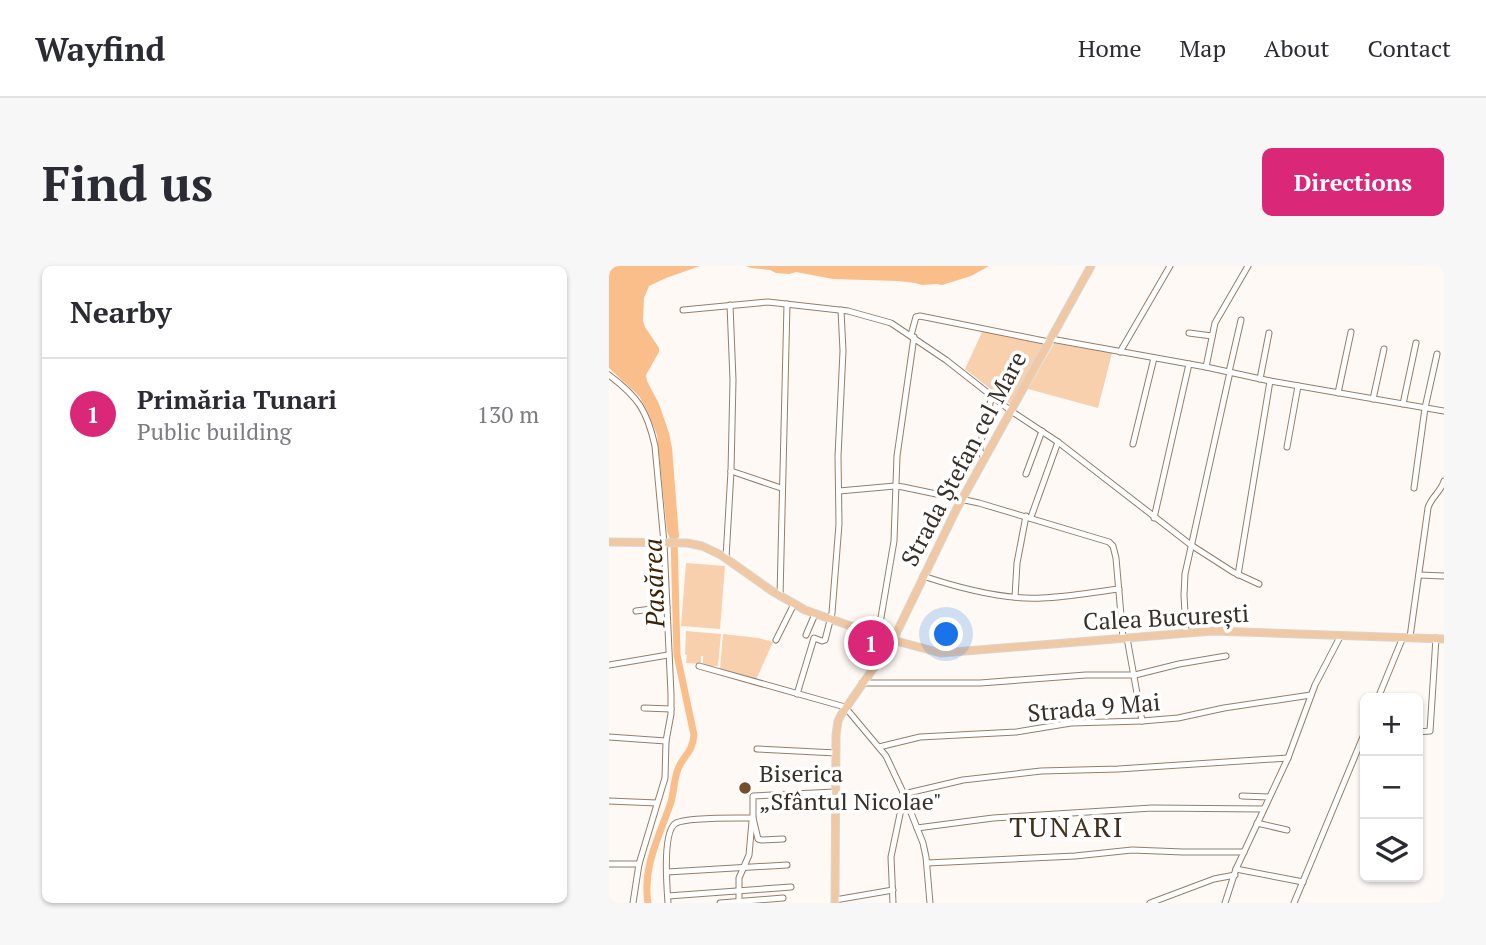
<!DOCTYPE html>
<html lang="en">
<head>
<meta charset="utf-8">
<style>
  body { margin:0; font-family:"PT Serif",serif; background:#f7f7f7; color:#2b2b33 }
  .controls { position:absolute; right:21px; bottom:21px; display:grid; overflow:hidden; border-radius:10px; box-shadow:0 2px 5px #0004 }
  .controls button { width:63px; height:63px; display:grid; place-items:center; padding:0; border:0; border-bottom:2px solid #e1e1e2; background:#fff; color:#2b2b33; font:35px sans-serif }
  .you { position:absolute; left:338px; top:369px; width:24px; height:24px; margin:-18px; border:5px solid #fff; border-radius:50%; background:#1a73e8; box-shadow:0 0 0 10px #1a73e833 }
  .badge { display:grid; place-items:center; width:46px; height:46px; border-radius:50%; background:#db2777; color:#fff; font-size:23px; font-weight:700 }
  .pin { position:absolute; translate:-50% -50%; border:4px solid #fff; box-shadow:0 2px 7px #0006 }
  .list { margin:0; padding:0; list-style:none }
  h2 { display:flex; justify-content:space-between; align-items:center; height:91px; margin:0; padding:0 28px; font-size:30px }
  h2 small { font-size:23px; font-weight:400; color:#7c7c81 }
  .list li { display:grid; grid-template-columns:46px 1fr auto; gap:21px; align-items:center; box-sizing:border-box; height:112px; padding:0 28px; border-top:2px solid #e1e1e2 }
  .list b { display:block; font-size:26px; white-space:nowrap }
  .list p { margin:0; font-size:23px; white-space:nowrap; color:#7c7c81 }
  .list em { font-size:23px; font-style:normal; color:#7c7c81 }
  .icon { flex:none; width:38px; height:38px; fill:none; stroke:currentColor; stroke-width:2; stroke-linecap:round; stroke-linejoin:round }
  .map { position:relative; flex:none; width:835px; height:637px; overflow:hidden; border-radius:10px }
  header { display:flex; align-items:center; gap:42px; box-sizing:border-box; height:98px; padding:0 35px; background:#fff; border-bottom:2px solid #e1e1e2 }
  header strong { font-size:33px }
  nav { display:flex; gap:38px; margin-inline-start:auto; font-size:24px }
  .intro { display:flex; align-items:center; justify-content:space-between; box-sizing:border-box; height:168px; padding:0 42px }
  h1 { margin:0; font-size:49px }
  .button { padding:18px 32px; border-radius:10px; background:#db2777; color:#fff; font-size:24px; font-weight:700 }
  main { display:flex; gap:42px; padding:0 42px }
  aside { flex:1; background:#fff; border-radius:10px; box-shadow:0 2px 5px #0004 }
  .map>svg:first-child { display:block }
</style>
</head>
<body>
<header>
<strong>Wayfind</strong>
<nav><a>Home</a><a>Map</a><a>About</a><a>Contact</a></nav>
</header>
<div class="intro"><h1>Find us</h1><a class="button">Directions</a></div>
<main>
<aside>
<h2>Nearby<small></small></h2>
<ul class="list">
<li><span class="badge">1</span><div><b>Primăria Tunari</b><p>Public building</p></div><em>130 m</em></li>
</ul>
</aside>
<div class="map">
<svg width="835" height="637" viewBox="0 0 835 637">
  <rect width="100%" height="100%" fill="#fef9f5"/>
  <g fill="#f8d0ae">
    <polygon points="374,64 437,76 402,139 356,103"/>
    <polygon points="445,77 503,87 489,142 419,123"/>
    <polygon points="77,297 116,300 111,363 72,360"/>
    <polygon points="77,365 112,368 109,400 94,400 94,390 92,390 92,398 77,397 78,389 76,388"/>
    <polygon points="114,368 149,372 164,376 147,414 111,403"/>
  </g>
  <g fill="#f9be89">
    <polygon points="0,0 91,0 57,12 40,20 35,32 34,55 36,61 50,82 50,86 37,109 38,115 50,138 60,167 63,182 70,271 68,273 61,273 58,265 48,169 38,144 30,130 0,102"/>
    <polygon points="137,0 380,0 362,10 333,19 327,18 313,19 306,17 289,15 224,13 187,6 180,8 167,7 161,4 142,2"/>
  </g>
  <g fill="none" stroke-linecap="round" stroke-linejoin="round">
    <path stroke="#f9be89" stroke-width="7" d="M39 637C33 601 51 569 62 536 65 525 65 513 69 503 75 488 83 488 85 469L68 389 65 271"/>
    <defs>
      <g id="minor">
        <polyline points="74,44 159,36 239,45 282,57 337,94 402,145 449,176 582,279 624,306 650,318"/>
        <polyline points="580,67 603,70"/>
        <polyline points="302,69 307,51 311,50 440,76"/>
        <polyline points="442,73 597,101 661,115 835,145"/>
        <polyline points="511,86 561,0"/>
        <polyline points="597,101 606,57 639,0"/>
        <polyline points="620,106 632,54"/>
        <path d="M0 109C29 131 38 144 46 180L55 277 62 428V448L57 475 56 512 30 598 24 637"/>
        <polyline points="651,113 660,67"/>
        <polyline points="729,127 742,66"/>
        <polyline points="764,133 775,83"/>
        <polyline points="794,138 807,77"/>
        <polyline points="524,178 545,92"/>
        <polyline points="678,181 689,120"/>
        <polyline points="375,192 371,185 371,180 383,129"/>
        <polyline points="122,205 172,222"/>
        <polyline points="417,208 433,165"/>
        <polyline points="805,222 816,142 828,88"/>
        <polyline points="230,225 286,220 294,221 370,237 500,276 504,280 507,292 514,372"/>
        <polyline points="422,251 449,176"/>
        <polyline points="545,252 580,98"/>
        <polyline points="117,292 122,205 124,114 121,39"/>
        <polyline points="629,309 661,115"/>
        <polyline points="810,309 835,310"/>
        <path d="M314 310C350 322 394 334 433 332 459 331 485 326 510 323"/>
        <polyline points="171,330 178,38"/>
        <polyline points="406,331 408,297 417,250"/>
        <polyline points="27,345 58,341"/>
        <polyline points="577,366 575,329 576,308 621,106"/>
        <polyline points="197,369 206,348"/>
        <polyline points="269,369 285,275 288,190 305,71"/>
        <path d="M801 371 819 242C822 231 832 226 835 215"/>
        <polyline points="518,372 533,455"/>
        <polyline points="167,374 185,338"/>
        <polyline points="0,399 59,389"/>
        <polyline points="90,400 236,441 277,490 293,524 314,577 317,591 321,637"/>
        <polyline points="253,417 371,417 477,409 526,409 570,398 617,390"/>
        <polyline points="188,428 205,372 213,375 216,374 223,347 230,258 229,190 234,85 232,44"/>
        <polyline points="769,432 794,371"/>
        <polyline points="35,442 62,443"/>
        <polyline points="809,466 821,465 827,372"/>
        <polyline points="0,471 57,475"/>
        <polyline points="270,481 311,471 407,466 462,457 533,455 569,452 615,442 702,429"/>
        <polyline points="148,483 227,487"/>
        <polyline points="633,530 660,531"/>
        <polyline points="0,535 48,537"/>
        <polyline points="648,557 678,564"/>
        <polyline points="308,562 384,552 543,542 654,543"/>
        <polyline points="174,573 153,574 149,573 144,552 144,530 226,526"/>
        <polyline points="318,597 466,590 523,584 574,586 635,586"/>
        <polyline points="0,598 30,598"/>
        <polyline points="627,603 694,616"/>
        <polyline points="58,606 178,599"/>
        <polyline points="59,630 182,621"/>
        <polyline points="226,634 284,624"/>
        <path d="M59 637C58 622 53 565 67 557 79 551 128 552 144 552"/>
        <polyline points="111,637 174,632"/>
        <polyline points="130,637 130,612 140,589 143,555"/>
        <polyline points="284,637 282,591 295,529 299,527 354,514 432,505 509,503 679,492"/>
        <polyline points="541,637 605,613 626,609"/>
        <polyline points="616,637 627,603 679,492 706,419 732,369"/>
        <polyline points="685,637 756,466"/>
      </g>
      <g id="major">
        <polyline points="0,276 78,277 93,280 112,289 163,325 196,344 276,372 332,387 604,365 835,373"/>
        <polyline points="226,637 227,469 229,455 232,449 284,374 347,244 482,0"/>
      </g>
    </defs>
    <use href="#minor" stroke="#947e6b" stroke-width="7"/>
    <use href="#major" stroke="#d7d6d4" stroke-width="9"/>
    <use href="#minor" stroke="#fff" stroke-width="5"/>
    <use href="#major" stroke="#f0c8a3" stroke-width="7"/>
  </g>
  <circle fill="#754f2b" stroke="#fff" stroke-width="2.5" cx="136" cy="522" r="7"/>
  <g text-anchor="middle" stroke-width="7" stroke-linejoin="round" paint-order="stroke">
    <g font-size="24" fill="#393028" stroke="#fff">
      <text transform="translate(355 193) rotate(-62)" y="8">Strada Ștefan cel Mare</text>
      <text transform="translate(557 352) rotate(-3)" y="8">Calea București</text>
      <text transform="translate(485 442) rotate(-5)" y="8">Strada 9 Mai</text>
    </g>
    <g font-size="24" fill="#393028" stroke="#fff" text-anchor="start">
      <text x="150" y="516">Biserica<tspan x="150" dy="28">„Sfântul Nicolae"</tspan></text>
    </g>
    <g font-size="26" font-style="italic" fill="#3e2203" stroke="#fff">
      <text transform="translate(45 317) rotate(-92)" y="9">Pasărea</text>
    </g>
    <g font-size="28" letter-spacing="2" fill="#43301f" stroke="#fff">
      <text x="458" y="571">TUNARI</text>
    </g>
  </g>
</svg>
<div class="controls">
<button>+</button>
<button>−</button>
<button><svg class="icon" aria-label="layers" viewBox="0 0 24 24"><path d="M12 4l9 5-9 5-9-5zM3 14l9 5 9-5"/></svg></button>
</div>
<div class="you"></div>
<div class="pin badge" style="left:262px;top:377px">1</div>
</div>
</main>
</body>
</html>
